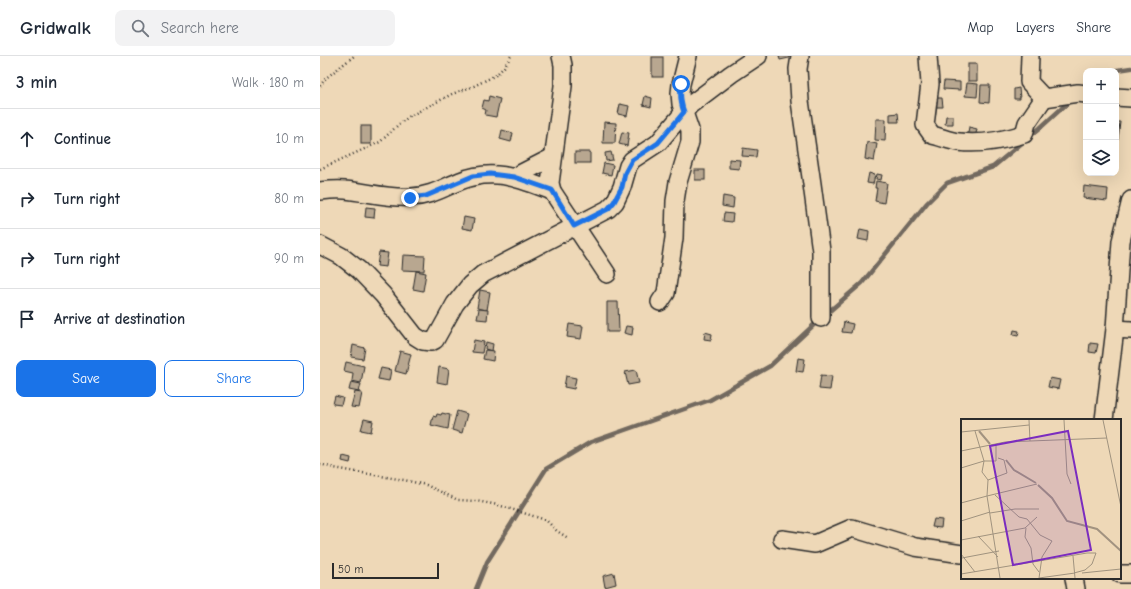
<!DOCTYPE html>
<html lang="en">
<head>
<meta charset="utf-8">
<style>
  body { margin:0; font-family:"Comic Neue",sans-serif; background:#f2f2f3; color:#1f2937 }
  .controls { position:absolute; right:12px; top:12px; display:grid; overflow:hidden; border-radius:8px; box-shadow:0 4px 16px #0002 }
  .controls button { width:36px; height:36px; display:grid; place-items:center; padding:0; border:0; border-bottom:1px solid #e0e1e3; background:#fff; color:#1f2937; font:20px sans-serif }
  .scale { position:absolute; left:12px; bottom:10px; width:107px; box-sizing:border-box; padding-left:4px; border:2px solid #2b2b2b; border-top:0; font-size:11px; line-height:14px; white-space:nowrap; color:#2b2b2b; -webkit-text-stroke:3px #eed8b7; paint-order:stroke }
  .stop { position:absolute; width:12px; height:12px; margin:-9px; border:3px solid #1a73e8; border-radius:50%; background:#fff }
  .stop.end { background:#1a73e8; border-color:#fff; box-shadow:0 1px 4px #0008 }
  .list { margin:0; padding:0; list-style:none }
  h2 { display:flex; justify-content:space-between; align-items:center; height:52px; margin:0; padding:0 16px; font-size:17px }
  h2 small { font-size:13px; font-weight:400; color:#747a83 }
  .list li { display:grid; grid-template-columns:26px 1fr auto; gap:12px; align-items:center; box-sizing:border-box; height:60px; padding:0 16px; border-top:1px solid #e0e1e3 }
  .list b { display:block; font-size:15px; white-space:nowrap }
  .list em { font-size:13px; font-style:normal; color:#747a83 }
  .actions { display:flex; gap:8px; padding:12px 16px }
  .actions a { flex:1; padding:9px 0; border:1px solid #1a73e8; border-radius:8px; text-align:center; font-size:14px; color:#1a73e8 }
  .actions .main { background:#1a73e8; color:#fff }
  .icon { flex:none; width:22px; height:22px; fill:none; stroke:currentColor; stroke-width:2; stroke-linecap:round; stroke-linejoin:round }
  .map { position:relative; flex:none; width:811px; height:533px; overflow:hidden }
  header { display:flex; align-items:center; gap:24px; box-sizing:border-box; height:56px; padding:0 20px; background:#fff; border-bottom:1px solid #e0e1e3 }
  header strong { font-size:19px }
  nav { display:flex; gap:22px; margin-inline-start:auto; font-size:14px }
  .search { width:280px; height:36px; background:#f2f2f3; display:flex; align-items:center; gap:10px; box-sizing:border-box; padding:0 14px; border-radius:8px; color:#747a83; font-size:15px }
  main { display:flex }
  aside { flex:1; background:#fff }
  .map>svg:first-child { display:block }
</style>
</head>
<body>
<header>
<strong>Gridwalk</strong>
<div class="search"><svg class="icon" aria-label="search" viewBox="0 0 24 24"><circle cx="10" cy="10" r="6"/><path d="M15 15l6 6"/></svg>Search here</div>
<nav><a>Map</a><a>Layers</a><a>Share</a></nav>
</header>
<main>
<aside>
<h2>3 min<small>Walk · 180 m</small></h2>
<ul class="list">
<li><svg class="icon" aria-label="ahead" viewBox="0 0 24 24"><path d="M12 20V5M6 11l6-6 6 6"/></svg><div><b>Continue</b></div><em>10 m</em></li>
<li><svg class="icon" aria-label="right" viewBox="0 0 24 24"><path d="M7 20v-9h11M14 6l5 5-5 5"/></svg><div><b>Turn right</b></div><em>80 m</em></li>
<li><svg class="icon" aria-label="right" viewBox="0 0 24 24"><path d="M7 20v-9h11M14 6l5 5-5 5"/></svg><div><b>Turn right</b></div><em>90 m</em></li>
<li><svg class="icon" aria-label="arrive" viewBox="0 0 24 24"><path d="M6 21V4h12l-3 4 3 4H6"/></svg><div><b>Arrive at destination</b></div></li>
</ul>
<div class="actions"><a class="main">Save</a><a>Share</a></div>
</aside>
<div class="map">
<svg width="811" height="533" viewBox="0 0 811 533">
  <rect width="100%" height="100%" fill="#eed8b7"/>
  <filter id="ink" filterUnits="userSpaceOnUse"><feTurbulence type="fractalNoise" baseFrequency=".025" numOctaves="2"/><feDisplacementMap in="SourceGraphic" scale="8" xChannelSelector="R" yChannelSelector="G"/><feConvolveMatrix kernelMatrix="1 2 1 2 8 2 1 2 1" color-interpolation-filters="sRGB"/></filter>
  <g filter="url(#ink)">
    <g fill="none" stroke-linecap="round" stroke-linejoin="round">
      <g stroke="#72695e" stroke-width="4.5">
        <polyline points="791,15 811,12"/>
        <polyline points="505,259 542,227 607,147 627,127 673,111 720,72 752,43"/>
        <polyline points="156,533 167,506 226,413 271,386 390,344 450,310 499,264"/>
      </g>
    </g>
    <g fill="#b8a790" stroke="#2b2b2b">
      <polygon points="459,0 469,0 469,2 460,4"/>
      <rect x="332" y="1" width="11" height="20"/>
      <rect x="648" y="8" width="9" height="17"/>
      <polygon points="624,25 640,26 640,34 623,33"/>
      <polygon points="647,27 658,28 657,41 645,40"/>
      <polygon points="661,29 670,29 669,47 660,46"/>
      <polygon points="699,32 700,43 694,43 694,33"/>
      <polygon points="169,40 180,43 176,61 165,59 166,54 162,52 164,44 168,45"/>
      <polygon points="325,40 332,42 331,51 323,49"/>
      <polygon points="614,42 622,42 623,51 614,51"/>
      <polygon points="300,48 309,50 307,60 298,58"/>
      <polygon points="578,57 579,66 570,66 570,58"/>
      <polygon points="626,60 633,60 633,68 625,68"/>
      <polygon points="556,63 566,63 565,85 555,84"/>
      <polygon points="284,66 296,67 295,87 283,87"/>
      <polygon points="796,66 800,66 798,84 796,84"/>
      <rect x="41" y="70" width="10" height="18"/>
      <polygon points="649,71 657,73 655,82 647,81"/>
      <polygon points="182,74 193,77 191,86 180,83"/>
      <polygon points="302,76 309,77 307,90 299,88"/>
      <polygon points="547,86 557,88 554,105 545,103"/>
      <polygon points="423,92 437,94 436,101 422,100"/>
      <rect x="255" y="96" width="15" height="11"/>
      <polygon points="291,96 293,104 286,105 285,97"/>
      <polygon points="409,103 420,104 419,113 409,112"/>
      <polygon points="284,107 293,109 291,119 282,117"/>
      <rect x="375" y="114" width="10" height="10"/>
      <polygon points="549,117 555,119 553,128 547,127"/>
      <polygon points="557,118 562,119 561,124 556,123"/>
      <polygon points="556,125 567,127 564,147 555,145 557,132 555,132"/>
      <polygon points="764,130 788,133 787,145 763,142"/>
      <polygon points="403,140 414,142 413,152 402,150"/>
      <polygon points="46,151 55,152 54,162 45,161"/>
      <polygon points="404,157 413,158 412,166 403,165"/>
      <polygon points="144,161 154,163 152,174 142,172"/>
      <polygon points="540,173 549,175 548,185 538,183"/>
      <polygon points="59,196 68,197 66,211 57,210"/>
      <polygon points="83,199 105,200 104,215 82,214"/>
      <polygon points="96,215 106,217 103,235 93,233"/>
      <polygon points="160,234 170,236 167,254 157,252"/>
      <polygon points="287,246 298,246 299,276 287,276"/>
      <polygon points="159,253 168,254 167,264 157,263"/>
      <polygon points="524,266 533,268 531,277 522,276"/>
      <polygon points="249,268 263,270 261,283 247,281"/>
      <polygon points="306,270 313,271 312,279 304,277"/>
      <polygon points="694,274 699,275 698,280 693,279"/>
      <polygon points="385,276 392,278 391,284 384,283"/>
      <polygon points="154,284 164,286 162,297 152,296"/>
      <polygon points="166,286 173,288 172,295 165,293"/>
      <polygon points="770,287 778,288 776,297 769,296"/>
      <polygon points="33,289 45,292 43,303 31,301"/>
      <polygon points="165,294 174,295 173,305 163,303"/>
      <polygon points="80,295 91,298 86,318 75,315"/>
      <polygon points="478,302 485,303 483,316 476,315"/>
      <polygon points="26,306 44,310 41,327 32,325 33,317 24,315"/>
      <polygon points="119,311 129,313 127,328 117,326"/>
      <polygon points="61,312 71,314 69,325 58,323"/>
      <polygon points="316,314 319,327 308,329 305,316"/>
      <polygon points="501,319 512,320 510,334 499,333"/>
      <polygon points="246,320 256,322 254,333 244,331"/>
      <polygon points="730,322 740,324 738,333 728,331"/>
      <polygon points="31,326 41,328 39,336 29,334"/>
      <polygon points="35,336 42,337 39,352 31,351"/>
      <polygon points="15,340 23,342 21,349 13,348"/>
      <polygon points="137,355 147,358 142,377 132,374"/>
      <polygon points="122,357 130,359 128,373 111,369 113,360 116,361 117,358 121,359"/>
      <polygon points="44,363 53,365 51,376 41,374"/>
      <polygon points="23,400 31,402 30,407 22,405"/>
      <polygon points="614,463 622,464 621,472 612,471"/>
      <polygon points="294,517 296,528 285,531 283,520"/>
    </g>
    <g fill="none" stroke-linecap="round" stroke-linejoin="round">
      <defs>
        <g id="street">
          <polyline points="241,0 243,9 243,30 230,127 232,135 287,218"/>
          <polyline points="480,0 478,13 480,45 492,128 501,195 501,262"/>
          <path d="M608 0 610 28 605 69 612 79C621 81 630 85 639 86 661 89 684 84 704 78L707 67 724 42"/>
          <polyline points="710,0 709,26 724,42 758,37 766,38"/>
          <polyline points="796,41 811,42"/>
          <polyline points="194,121 233,101"/>
          <path d="M0 135C8 134 17 133 25 134 47 136 69 143 91 141 111 140 123 132 140 125 174 111 200 123 232 135"/>
          <polyline points="0,189 21,200 39,214 63,239 95,280 103,285 111,286 115,284 135,248 150,229 163,218 288,153 295,146 302,131 308,110 312,104 338,87 370,49 411,18 438,0"/>
          <polyline points="340,246 346,237 354,182 355,145 358,126 370,86 370,74 361,48 360,37 361,28 368,0"/>
          <polyline points="795,273 811,274"/>
          <polyline points="784,364 795,273 801,185 811,144"/>
          <polyline points="462,483 495,488 532,472 595,491 642,498"/>
          <polyline points="800,518 811,518"/>
          <polyline points="754,522 756,533"/>
        </g>
      </defs>
      <use href="#street" stroke="#2b2b2b" stroke-width="20"/>
      <g stroke="#2b2b2b" stroke-width="2.5" stroke-dasharray="1 3" stroke-linecap="butt">
        <polyline points="0,30 6,22 34,0"/>
        <polyline points="0,113 60,86 79,68 90,60 132,38 154,30 176,19 184,11 191,0"/>
        <polyline points="0,408 14,412 84,424 106,429 138,444 156,445 178,449 226,464 237,475 248,482"/>
      </g>
      <use href="#street" stroke="#eed8b7" stroke-width="17"/>
    </g>
  </g>
  <g fill="none" stroke-linecap="round" stroke-linejoin="round" filter="url(#ink)">
    <path stroke="#1a73e8" stroke-width="5" d="M90 142 106 140 153 120 170 118 194 121 232 134 254 170 288 153 294 146 302 131 305 117 312 104 338 87 364 56C360 46 360 38 361 28"/>
  </g>
  <g transform="translate(641 363)">
    <rect width="160" height="160" fill="#eed8b7"/>
    <path fill="none" stroke="#a29380" stroke-width="2" d="M18 12 29 25M45 41 53 51 75 64M77 66 91 79 106 102 136 110 160 132"/>
    <path fill="none" stroke="#a0937f" stroke-width="1" d="M68 1 69 22M103 1 106 55 110 65M142 1 160 88M0 13 68 6M0 32 44 23 146 19M0 49 23 42H35V25M27 61 46 54 43 41 37 39M34 76 58 98 66 100 79 116 91 122 81 138 78 159M0 84 26 77 27 61 21 53 23 42 14 12M29 94 54 90H78M0 102 29 93M65 109 64 118 70 129 72 145 78 153M17 117 37 138M0 121 64 109 76 98M0 135 14 153M112 137 114 159M1 139 38 132M121 154 160 150M0 155 126 134H135L131 145 124 151 113 154M39 159 26 77 76 65M78 159 114 154"/>
    <path fill="#7b2cbf" fill-opacity="0.15" stroke="#7b2cbf" stroke-width="2" d="M107 12 130 131 52 146 29 27Z"/>
    <rect width="160" height="160" fill="none" stroke="#2b2b2b" stroke-width="2"/>
  </g>
</svg>
<div class="controls">
<button>+</button>
<button>−</button>
<button><svg class="icon" aria-label="layers" viewBox="0 0 24 24"><path d="M12 4l9 5-9 5-9-5zM3 14l9 5 9-5"/></svg></button>
</div>
<div class="scale">50 m</div>
<div class="stop" style="left:361px;top:28px"></div>
<div class="stop end" style="left:90px;top:142px"></div>
</div>
</main>
</body>
</html>
